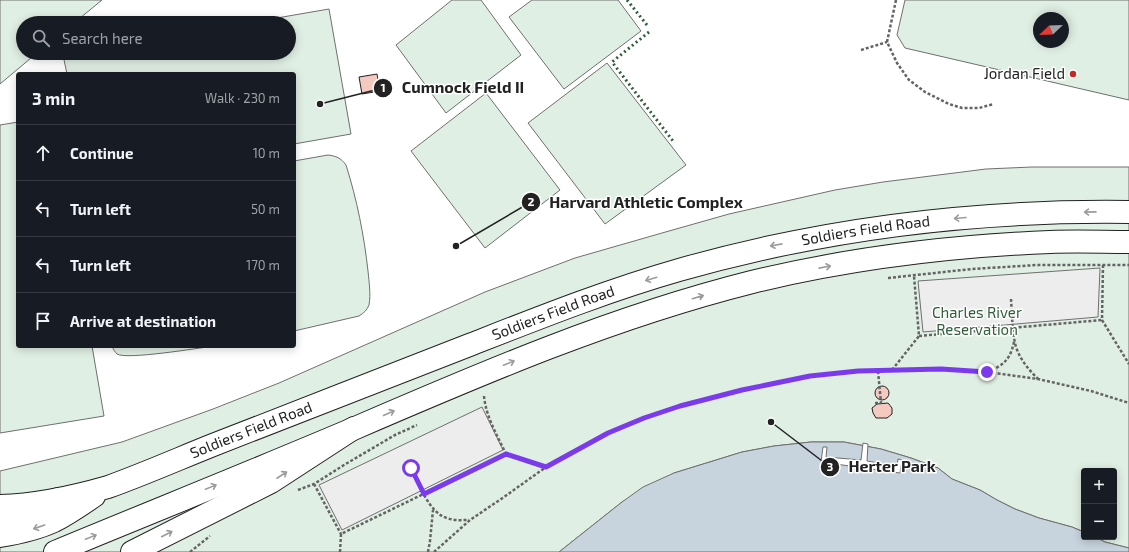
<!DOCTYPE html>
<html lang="en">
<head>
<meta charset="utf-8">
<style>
  body { margin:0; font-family:"Exo 2",sans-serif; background:#20242c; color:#f1f3f6 }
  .controls { position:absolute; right:12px; bottom:12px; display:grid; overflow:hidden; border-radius:4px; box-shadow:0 2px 10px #0003 }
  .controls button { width:36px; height:36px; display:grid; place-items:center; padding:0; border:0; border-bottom:1px solid #363941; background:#171b24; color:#f1f3f6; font:20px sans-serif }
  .compass { position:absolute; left:1033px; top:12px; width:36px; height:36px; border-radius:50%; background:#171b24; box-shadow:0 2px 10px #0003; rotate:247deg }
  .stop { position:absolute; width:12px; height:12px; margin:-9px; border:3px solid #7c3aed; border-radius:50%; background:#fff }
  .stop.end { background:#7c3aed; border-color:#fff; box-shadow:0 1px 4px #0008 }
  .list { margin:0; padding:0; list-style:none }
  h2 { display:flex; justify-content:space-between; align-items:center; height:52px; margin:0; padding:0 16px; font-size:17px }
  h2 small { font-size:13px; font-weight:400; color:#9ea1a6 }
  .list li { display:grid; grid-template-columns:26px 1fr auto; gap:12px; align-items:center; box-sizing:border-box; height:56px; padding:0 16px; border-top:1px solid #363941 }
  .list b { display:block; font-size:15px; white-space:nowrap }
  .list em { font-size:13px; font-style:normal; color:#9ea1a6 }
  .icon { flex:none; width:22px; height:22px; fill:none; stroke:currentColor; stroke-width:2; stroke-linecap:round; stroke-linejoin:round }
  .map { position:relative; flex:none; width:1129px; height:552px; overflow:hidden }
  .search { position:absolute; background:#171b24; box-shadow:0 2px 10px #0003; left:16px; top:16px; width:280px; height:44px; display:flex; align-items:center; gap:10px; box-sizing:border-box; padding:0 14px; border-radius:22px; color:#9ea1a6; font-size:15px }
  .panel { position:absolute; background:#171b24; box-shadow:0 2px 10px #0003; left:16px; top:72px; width:280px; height:276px; border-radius:4px }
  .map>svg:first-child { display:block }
</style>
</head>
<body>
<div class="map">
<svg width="1129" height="552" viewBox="0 0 1129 552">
  <rect width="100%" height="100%" fill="#fff"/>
  <g fill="#e0efe3" stroke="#6f6f6f" fill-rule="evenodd">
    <polygon points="0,0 102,0 74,23 23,23 23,53 37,53 0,84"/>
    <polygon points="452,0 481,0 521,55 446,113 396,45"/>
    <polygon points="532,0 618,0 641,31 564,89 509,17"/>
    <path d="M905 0H1129V100L905 48 897 35ZM1039 18H1063V42H1039Z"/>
    <polygon points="329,9 351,134 294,144 294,74 67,74 63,55 75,53 289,53 289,23 248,23"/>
    <polygon points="607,63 686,165 605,224 528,123"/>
    <polygon points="486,93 560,190 485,248 411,151"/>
    <polygon points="18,122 18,346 92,346 104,416 0,433 0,125"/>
    <path d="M328 155C336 156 341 158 346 165 357 200 364 235 368 271 369 282 371 294 369 305 367 310 364 313 359 316L294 331V161Z"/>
    <polygon points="1032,167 1129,167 1129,548 1105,542 1095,537 1114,537 1114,471 1084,471 1084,532 1072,527 1039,518 1015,509 997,500 980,490 952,479 938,468 911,458 881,449 844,442 811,442 774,446 742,452 674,473 622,502 559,552 0,552 0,471 122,442 213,409 279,383 485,292 575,258 662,233 729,214 835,190 883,182 986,169"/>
    <path d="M112 346H214C199 348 126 360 117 354 115 352 113 349 112 346Z"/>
  </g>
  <g fill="#ededed" stroke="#6f6f6f">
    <polygon points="1100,268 1098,317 923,332 918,281"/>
    <polygon points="482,407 503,450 342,530 319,485"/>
  </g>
  <polygon fill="#c7d3dd" stroke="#6f6f6f" points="811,442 844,442 881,449 911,458 938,468 952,479 980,490 997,500 1015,509 1039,518 1072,527 1084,532 1084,537 1095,537 1105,542 1129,548 1129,552 559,552 622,502 643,487 674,473 742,452 774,446"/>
  <polygon fill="#fff" stroke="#6f6f6f" points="863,443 868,444 867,461 897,466 898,459 902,460 900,473 821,462 823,447 827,447 826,457 861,460"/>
  <g fill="#f3c9c0" stroke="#222">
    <polygon points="377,74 380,91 362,94 359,77"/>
    <circle cx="882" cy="393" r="7"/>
    <polygon points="888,403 892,408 892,414 887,418 876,418 873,413 872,408 877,404"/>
  </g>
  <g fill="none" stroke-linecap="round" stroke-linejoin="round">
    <defs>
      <g id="major">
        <path id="s1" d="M0 506C37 505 73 497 108 487 144 474 178 459 213 445 299 411 386 378 472 344 541 317 609 290 679 270 826 228 976 210 1129 212"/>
        <path d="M0 536C18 533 37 529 54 521 68 514 81 505 94 496"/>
        <path d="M55 552C154 511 254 471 353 429 485 372 613 317 752 282 847 259 952 246 1050 242 1076 241 1103 242 1129 242"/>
      </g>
      <g id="highway">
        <polyline points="0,518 59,499"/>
        <polyline points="132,552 271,482 354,428"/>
      </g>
    </defs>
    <use href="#major" stroke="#222" stroke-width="24"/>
    <use href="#highway" stroke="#222" stroke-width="24"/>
    <g stroke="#646464" stroke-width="2.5" stroke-dasharray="3 2" stroke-linecap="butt">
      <polyline points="896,0 887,42 897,63 909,80 925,92 949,104 962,108 979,108 994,104"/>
      <polyline points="861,50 887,42"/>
      <polyline points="1103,265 1102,320 1129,364"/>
      <polyline points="888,278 972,269 1037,265 1129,265"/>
      <path d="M1011 299C1012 313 1012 329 1015 343 1018 357 1028 369 1038 379"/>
      <polyline points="919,336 1102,320"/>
      <polyline points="892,370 919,336 914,276"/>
      <path d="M987 372C1004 365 1010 360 1014 342"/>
      <path d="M484 396C486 417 497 435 506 454"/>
      <polyline points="875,403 881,403 878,371"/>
      <path d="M411 468C419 484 429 513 447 518 455 521 462 520 469 520"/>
      <polyline points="314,484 341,534"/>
      <polyline points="298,490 314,484 344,465 395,435 417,425"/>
      <polyline points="190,552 210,536"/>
      <polyline points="340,552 341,534 506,454 545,467"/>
      <polyline points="428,552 430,541 433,510"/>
      <polyline points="434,552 470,520 504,497 546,467 608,433 644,418 680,406 742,390 810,376 837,373 892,370 941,369 987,372 1038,379 1091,391 1129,403"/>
    </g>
    <use href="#major" stroke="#fff" stroke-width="22"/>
    <use href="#highway" stroke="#fff" stroke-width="22"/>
    <g stroke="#2f5e38" stroke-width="3" stroke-dasharray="2 3" stroke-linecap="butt">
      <polyline points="627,0 647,25"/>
      <polyline points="649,32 612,62 673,141"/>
    </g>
  </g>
  <defs><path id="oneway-shaft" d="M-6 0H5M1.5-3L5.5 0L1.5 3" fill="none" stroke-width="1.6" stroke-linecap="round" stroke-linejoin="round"/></defs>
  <g stroke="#9c9c9c">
    <use href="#oneway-shaft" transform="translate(1090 212) rotate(179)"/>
    <use href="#oneway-shaft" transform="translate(960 218) rotate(175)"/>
    <use href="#oneway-shaft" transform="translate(776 245) rotate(169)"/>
    <use href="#oneway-shaft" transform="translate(825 267) rotate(-11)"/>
    <use href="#oneway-shaft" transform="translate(651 279) rotate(163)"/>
    <use href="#oneway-shaft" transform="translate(698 297) rotate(-16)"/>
    <use href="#oneway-shaft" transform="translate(509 363) rotate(-22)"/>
    <use href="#oneway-shaft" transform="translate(389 413) rotate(-24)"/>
    <use href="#oneway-shaft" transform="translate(282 475) rotate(-33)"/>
    <use href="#oneway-shaft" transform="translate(211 487) rotate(-22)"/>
    <use href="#oneway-shaft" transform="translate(39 527) rotate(161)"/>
    <use href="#oneway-shaft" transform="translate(167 534) rotate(-27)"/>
    <use href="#oneway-shaft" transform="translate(91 537) rotate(-22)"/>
  </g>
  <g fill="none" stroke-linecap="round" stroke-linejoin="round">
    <polyline stroke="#7c3aed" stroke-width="5" points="411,468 424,494 506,454 546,467 608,433 644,418 680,406 742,390 810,376 858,371 941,369 987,372"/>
  </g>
  <circle fill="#c62828" stroke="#fff" stroke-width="1.5" cx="1073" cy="74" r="4"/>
  <g text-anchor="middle" stroke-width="3" stroke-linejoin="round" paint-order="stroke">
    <g font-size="15" fill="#222" stroke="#fff" text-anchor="end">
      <text x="1065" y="79">Jordan Field</text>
    </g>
    <g font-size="15" fill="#222" stroke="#fff">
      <text dy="5" stroke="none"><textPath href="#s1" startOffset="912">Soldiers Field Road</textPath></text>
      <text dy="5" stroke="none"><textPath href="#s1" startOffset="588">Soldiers Field Road</textPath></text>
      <text dy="5" stroke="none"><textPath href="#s1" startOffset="264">Soldiers Field Road</textPath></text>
    </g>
    <g font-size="15" fill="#2f5e38" stroke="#fff">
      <text x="977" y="318">Charles River<tspan x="977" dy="17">Reservation</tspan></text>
    </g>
  </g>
  <path fill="none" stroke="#222" stroke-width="1.5" d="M320 104L383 88M456 246L531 202M771 422L830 467"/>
  <g fill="#222" stroke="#fff" stroke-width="1.5">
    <circle cx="320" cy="104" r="4"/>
    <circle cx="456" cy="246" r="4"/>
    <circle cx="771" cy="422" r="4"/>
    <circle cx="383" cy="88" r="10"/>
    <circle cx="531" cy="202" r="10"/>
    <circle cx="830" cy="467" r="10"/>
  </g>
  <g font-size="12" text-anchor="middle" font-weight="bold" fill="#fff">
    <text x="383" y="92">1</text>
    <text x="531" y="206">2</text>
    <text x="830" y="471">3</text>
  </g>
  <g font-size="16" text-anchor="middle" font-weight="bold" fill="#222" stroke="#fff" stroke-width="3" stroke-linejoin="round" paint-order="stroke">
    <text x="463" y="93">Cumnock Field II</text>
    <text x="646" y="208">Harvard Athletic Complex</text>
    <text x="892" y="472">Herter Park</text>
  </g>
</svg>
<div class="controls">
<button>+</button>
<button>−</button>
</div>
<svg class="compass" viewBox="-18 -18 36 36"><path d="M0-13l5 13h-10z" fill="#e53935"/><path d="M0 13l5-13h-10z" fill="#9ea1a6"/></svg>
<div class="stop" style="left:411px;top:468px"></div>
<div class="stop end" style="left:987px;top:372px"></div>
<div class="search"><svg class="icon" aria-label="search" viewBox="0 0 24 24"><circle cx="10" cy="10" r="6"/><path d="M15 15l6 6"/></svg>Search here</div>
<section class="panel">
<h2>3 min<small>Walk · 230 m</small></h2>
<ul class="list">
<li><svg class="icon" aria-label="ahead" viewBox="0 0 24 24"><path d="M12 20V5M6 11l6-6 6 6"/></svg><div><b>Continue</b></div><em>10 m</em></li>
<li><svg class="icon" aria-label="left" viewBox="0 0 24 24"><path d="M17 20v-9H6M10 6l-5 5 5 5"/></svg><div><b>Turn left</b></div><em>50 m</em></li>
<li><svg class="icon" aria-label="left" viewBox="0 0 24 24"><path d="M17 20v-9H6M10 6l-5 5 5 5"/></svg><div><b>Turn left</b></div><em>170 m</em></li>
<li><svg class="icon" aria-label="arrive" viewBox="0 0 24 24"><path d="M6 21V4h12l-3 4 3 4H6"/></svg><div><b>Arrive at destination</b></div></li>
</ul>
</section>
</div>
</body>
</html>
